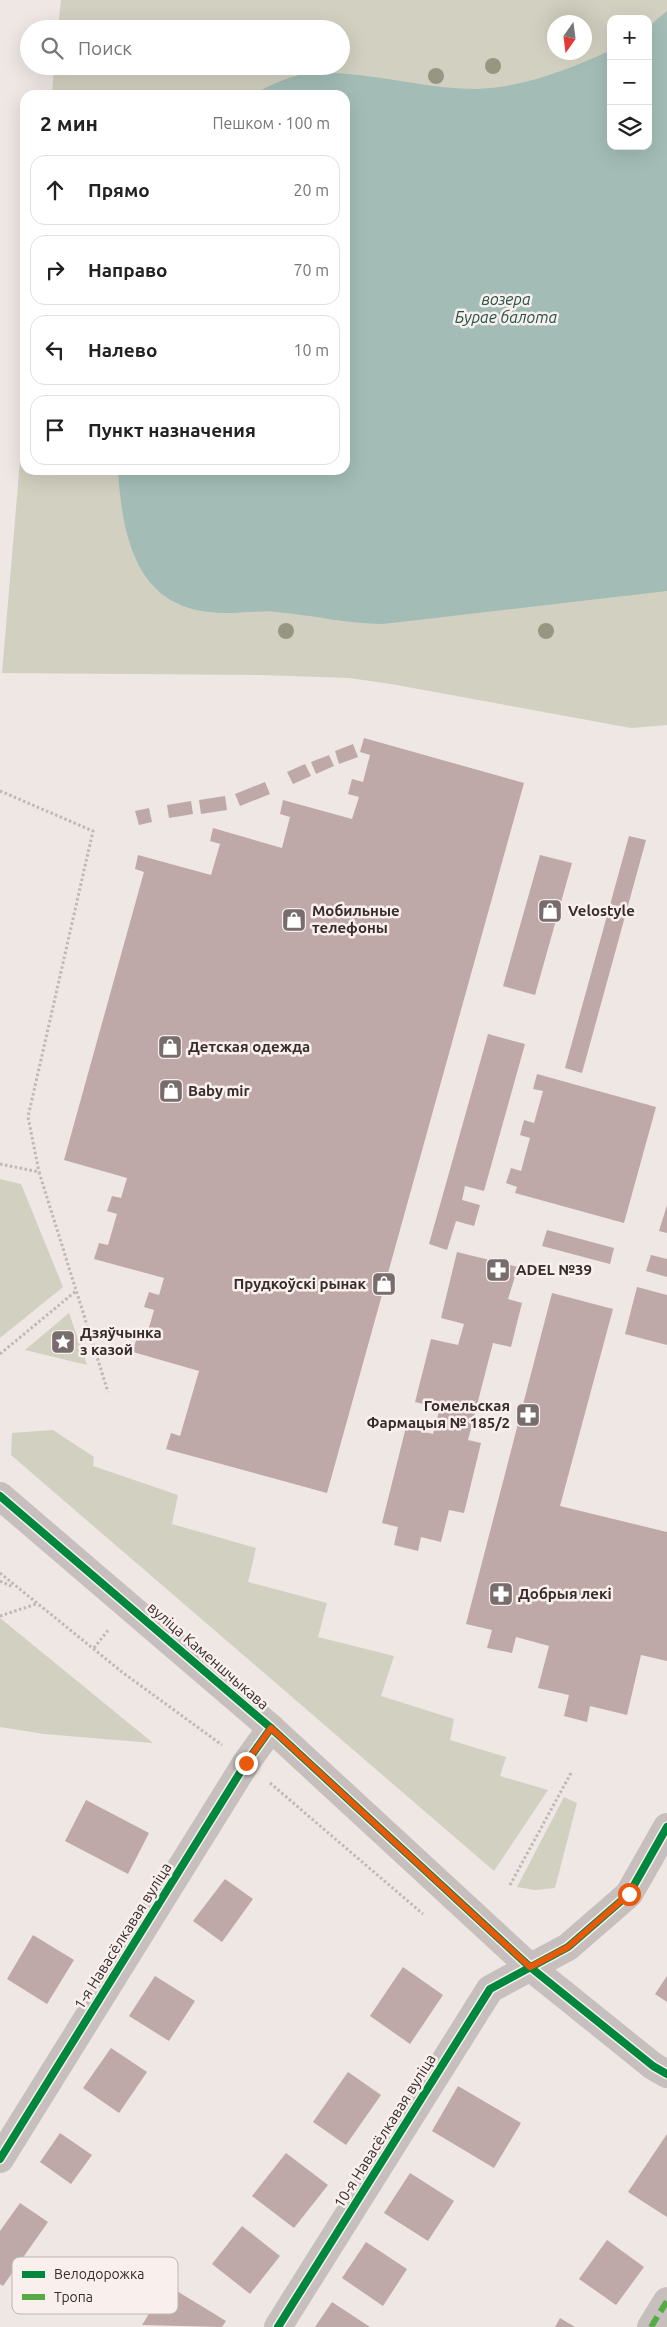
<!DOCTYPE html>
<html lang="ru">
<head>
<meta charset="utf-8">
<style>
  body { margin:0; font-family:Ubuntu,sans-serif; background:#f2f2f2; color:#222 }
  .controls { position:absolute; right:15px; top:15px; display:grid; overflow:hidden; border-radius:10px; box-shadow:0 5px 20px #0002 }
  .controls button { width:45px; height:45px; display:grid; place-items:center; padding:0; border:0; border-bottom:1px solid #e0e0e0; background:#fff; color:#222; font:25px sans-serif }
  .compass { position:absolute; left:547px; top:15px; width:45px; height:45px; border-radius:50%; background:#fff; box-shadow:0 5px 20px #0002; rotate:194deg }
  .stop { position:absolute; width:15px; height:15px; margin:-11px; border:4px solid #ea580c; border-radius:50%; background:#fff }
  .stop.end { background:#ea580c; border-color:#fff; box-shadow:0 1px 5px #0008 }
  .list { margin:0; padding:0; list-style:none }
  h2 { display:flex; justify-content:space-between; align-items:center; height:65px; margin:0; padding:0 20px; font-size:21px }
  h2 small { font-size:16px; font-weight:400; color:#767676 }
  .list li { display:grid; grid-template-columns:32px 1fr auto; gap:15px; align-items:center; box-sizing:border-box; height:70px; margin:0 10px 10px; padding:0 10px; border:1px solid #e0e0e0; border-radius:15px }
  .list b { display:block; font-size:19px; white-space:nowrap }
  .list em { font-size:16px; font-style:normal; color:#767676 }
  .icon { flex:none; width:28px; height:28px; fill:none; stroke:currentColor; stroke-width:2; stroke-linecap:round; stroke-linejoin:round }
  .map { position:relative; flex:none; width:667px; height:2327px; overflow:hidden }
  .search { position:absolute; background:#fff; box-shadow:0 5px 20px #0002; left:20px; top:20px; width:330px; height:55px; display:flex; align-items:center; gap:12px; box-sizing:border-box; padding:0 18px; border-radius:28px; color:#767676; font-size:19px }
  .panel { position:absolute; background:#fff; box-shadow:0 5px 20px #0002; left:20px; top:90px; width:330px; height:385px; border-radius:15px }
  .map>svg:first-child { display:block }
</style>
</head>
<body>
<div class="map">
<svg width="667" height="2327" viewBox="0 0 667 2327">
  <rect width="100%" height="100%" fill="#eee7e4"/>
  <g fill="#d2d0c0" fill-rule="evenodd">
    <path d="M61 0H667V725L631 728 391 684 349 678 261 675 2 673 25 402V470H345V95H52L54 66H341V29H58ZM611 19H648V146H611ZM554 22H584V52H554Z"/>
    <polygon points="0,1179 21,1184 63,1287 0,1338"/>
    <polygon points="69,1313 87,1365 25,1350"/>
    <polygon points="53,1430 94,1457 93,1466 178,1495 172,1524 256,1548 248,1582 327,1603 318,1637 394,1656 381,1696 454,1719 450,1740 506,1757 500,1776 548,1790 494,1871 11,1455 12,1433"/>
    <polygon points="0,1618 153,1743 44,1734 0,1727"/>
    <polygon points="564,1797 577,1803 555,1888 535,1890 517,1887"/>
  </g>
  <path fill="#a3bdb6" d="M667 11V591L383 624C347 624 313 615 277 612 255 610 231 615 209 612 134 604 122 532 118 470H345V95H253C269 85 294 74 313 73 368 71 422 89 476 89 521 88 571 69 611 50V146H648V27Z"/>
  <g fill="#bfa9a8">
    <polygon points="364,738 524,783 327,1493 166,1449 171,1433 180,1436 199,1371 133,1352 137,1336 146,1338 154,1310 144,1307 149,1292 159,1295 164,1278 94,1259 99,1243 108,1245 117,1214 107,1211 112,1196 121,1198 127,1178 64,1160 144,872 135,869 138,855 211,875 220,844 210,841 213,828 282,848 290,817 280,814 283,800 352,819 359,797 348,794 352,779 363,782 370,755 360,752"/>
    <polygon points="353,744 358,757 339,764 335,751"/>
    <polygon points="329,755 334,766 316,774 311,762"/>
    <polygon points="305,764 311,776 293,784 287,772"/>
    <polygon points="265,782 270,794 240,806 235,794"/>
    <polygon points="225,796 227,810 201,814 199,800"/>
    <polygon points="191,801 193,814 169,818 167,805"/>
    <polygon points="149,808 152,822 139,825 135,811"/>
    <polygon points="629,836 646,840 582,1073 565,1068"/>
    <polygon points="540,855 572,863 535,995 503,986"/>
    <polygon points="488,1034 525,1044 484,1191 465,1186 462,1200 480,1205 474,1226 456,1221 447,1250 429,1244"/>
    <polygon points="537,1074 656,1107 624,1223 515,1193 517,1187 506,1183 511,1168 521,1171 530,1138 520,1135 524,1120 534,1123 543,1091 533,1089"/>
    <polygon points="667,1205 667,1233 659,1231"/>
    <polygon points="547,1230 614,1248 610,1264 542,1246"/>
    <polygon points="457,1252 518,1267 508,1299 522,1303 511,1347 493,1343 468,1440 481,1443 464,1513 449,1510 441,1542 421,1537 418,1551 394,1545 398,1527 382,1523 406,1427 433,1434 440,1408 415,1402 431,1339 458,1345 464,1324 441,1318"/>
    <polygon points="651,1255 667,1259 667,1277 646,1271"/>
    <polygon points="637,1287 667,1295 667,1345 625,1334"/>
    <polygon points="552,1293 613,1309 560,1506 667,1532 667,1661 641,1655 627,1715 590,1706 587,1722 564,1716 569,1695 538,1688 549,1646 516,1637 512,1653 487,1648 492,1630 466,1624"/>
    <polygon points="86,1800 149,1833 128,1874 65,1841"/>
    <polygon points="225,1879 253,1899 222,1942 193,1921"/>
    <polygon points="33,1935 74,1960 47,2004 7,1979"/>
    <polygon points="403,1967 443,1995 410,2044 370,2016"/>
    <polygon points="155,1976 195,2001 169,2041 129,2016"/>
    <polygon points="667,1976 667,2002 655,1994"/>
    <polygon points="111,2048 147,2072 119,2113 83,2088"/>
    <polygon points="348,2072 381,2095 346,2145 313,2122"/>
    <polygon points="458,2086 521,2123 494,2168 432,2131"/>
    <polygon points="60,2133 92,2155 71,2184 40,2162"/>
    <polygon points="667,2134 667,2217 628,2192"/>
    <polygon points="286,2153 328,2185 294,2228 252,2196"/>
    <polygon points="410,2173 454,2201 428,2241 384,2213"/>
    <polygon points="20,2203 48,2222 3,2286 0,2284 0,2231"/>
    <polygon points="242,2226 280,2256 250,2294 212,2264"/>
    <polygon points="607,2240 644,2267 616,2305 579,2279"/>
    <polygon points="366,2242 407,2269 383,2306 342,2278"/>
    <polygon points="167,2285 226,2321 222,2327 142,2325"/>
    <polygon points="332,2302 370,2327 315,2327"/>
    <polygon points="560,2318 575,2327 555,2327"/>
  </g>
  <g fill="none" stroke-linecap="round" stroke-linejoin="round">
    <g stroke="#bfb8b6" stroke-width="3" stroke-dasharray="2.5 2.5" stroke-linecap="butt">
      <polyline points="0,791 93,831 28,1117 39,1172"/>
      <polyline points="0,1164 39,1172 108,1392"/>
      <polyline points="0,1354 76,1291"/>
      <polyline points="0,1573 122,1672 222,1745"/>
      <polyline points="0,1581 13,1587"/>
      <polyline points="0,1616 36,1604"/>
      <polyline points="94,1648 109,1629"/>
      <polyline points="270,1783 423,1914"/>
      <polyline points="510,1885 571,1773"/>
    </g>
    <g stroke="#c7bfbd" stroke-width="28">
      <polyline points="0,1496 271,1728 530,1967 653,2066 667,2074"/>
      <polyline points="0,2159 246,1763 271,1728"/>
      <polyline points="278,2327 490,1989 568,1947 629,1894 667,1827"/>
      <polyline points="651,2327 667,2301"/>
    </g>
    <polyline stroke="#55ab44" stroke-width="6" stroke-dasharray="12 6" stroke-linecap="butt" points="651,2327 667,2301"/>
    <defs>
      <g id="cycleway">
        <polyline points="0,1496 271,1728 530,1967 653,2066 667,2074"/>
        <polyline points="0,2159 246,1763 271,1728"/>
        <polyline points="278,2327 490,1989 568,1947 629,1894 667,1827"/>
      </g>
    </defs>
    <use href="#cycleway" stroke="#f9f0ed" stroke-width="11"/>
    <use href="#cycleway" stroke="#00873e" stroke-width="8"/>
  </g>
  <g fill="#979682">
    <circle cx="493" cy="66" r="8"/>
    <circle cx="436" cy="76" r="8"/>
    <circle cx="286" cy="631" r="8"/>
    <circle cx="546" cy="631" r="8"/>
  </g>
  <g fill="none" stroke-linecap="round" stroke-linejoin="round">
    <polyline stroke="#ea580c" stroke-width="6" points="246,1763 271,1728 530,1967 568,1947 629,1894"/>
  </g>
  <defs>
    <symbol id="shop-square" viewBox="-11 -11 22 22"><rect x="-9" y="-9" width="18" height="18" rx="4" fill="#776d6c" stroke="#f9f0ed"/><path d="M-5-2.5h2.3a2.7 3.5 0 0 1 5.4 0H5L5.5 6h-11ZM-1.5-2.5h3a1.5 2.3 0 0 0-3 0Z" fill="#fff"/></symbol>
    <symbol id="pharmacy-square" viewBox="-11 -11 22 22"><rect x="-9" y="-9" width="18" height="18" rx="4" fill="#776d6c" stroke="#f9f0ed"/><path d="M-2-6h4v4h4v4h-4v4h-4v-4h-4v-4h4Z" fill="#fff"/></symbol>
    <symbol id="sight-square" viewBox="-11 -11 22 22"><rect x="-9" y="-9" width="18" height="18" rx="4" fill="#776d6c" stroke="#f9f0ed"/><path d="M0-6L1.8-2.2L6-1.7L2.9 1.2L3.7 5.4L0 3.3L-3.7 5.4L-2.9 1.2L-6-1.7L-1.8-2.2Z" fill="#fff"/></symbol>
  </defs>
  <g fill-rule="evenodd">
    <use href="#shop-square" x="536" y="897" width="28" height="28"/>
    <use href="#shop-square" x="280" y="906" width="28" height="28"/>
    <use href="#shop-square" x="156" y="1033" width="28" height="28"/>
    <use href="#shop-square" x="157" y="1077" width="28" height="28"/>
    <use href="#pharmacy-square" x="484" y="1256" width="28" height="28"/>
    <use href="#shop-square" x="370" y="1270" width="28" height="28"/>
    <use href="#sight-square" x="49" y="1328" width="28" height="28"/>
    <use href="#pharmacy-square" x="514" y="1401" width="28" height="28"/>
    <use href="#pharmacy-square" x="487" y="1580" width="28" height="28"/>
  </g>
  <g text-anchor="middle" stroke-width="5" stroke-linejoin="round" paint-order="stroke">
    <g font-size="15" font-weight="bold" fill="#372c2b" stroke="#f9f0ed" text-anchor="start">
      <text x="312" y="916">Мобильные<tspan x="312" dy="17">телефоны</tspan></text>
      <text x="568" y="916">Velostyle</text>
      <text x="188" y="1052">Детская одежда</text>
      <text x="188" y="1096">Baby mir</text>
      <text x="516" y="1275">ADEL №39</text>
      <text x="366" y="1289" text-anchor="end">Прудкоўскі рынак</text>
      <text x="80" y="1338">Дзяўчынка<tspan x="80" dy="17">з казой</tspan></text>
      <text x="510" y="1411" text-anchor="end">Гомельская<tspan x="510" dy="17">Фармацыя № 185/2</tspan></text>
      <text x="518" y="1599">Добрыя лекі</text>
    </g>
    <g font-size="15" fill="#372c2b" stroke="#f9f0ed">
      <text transform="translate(208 1656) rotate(41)" y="5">вуліца Каменшчыкава</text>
      <text transform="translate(123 1936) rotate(-58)" y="5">1-я Навасёлкавая вуліца</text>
      <text transform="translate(385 2131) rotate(-58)" y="5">10-я Навасёлкавая вуліца</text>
    </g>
    <g font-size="16" font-style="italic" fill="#25544c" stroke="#f9f0ed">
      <text x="506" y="305">возера<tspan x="506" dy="18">Бурае балота</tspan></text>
    </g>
  </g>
  <rect x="12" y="2257" width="166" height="57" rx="8" fill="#f9f0ed" stroke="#bfb5b3" stroke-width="1"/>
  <rect x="22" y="2271" width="23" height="7" fill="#00873e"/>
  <rect x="22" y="2294" width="23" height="6" fill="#55ab44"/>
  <g font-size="14" fill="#372c2b">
    <text x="54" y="2279">Велодорожка</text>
    <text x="54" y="2302">Тропа</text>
  </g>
</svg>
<div class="controls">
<button>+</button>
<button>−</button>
<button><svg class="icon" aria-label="layers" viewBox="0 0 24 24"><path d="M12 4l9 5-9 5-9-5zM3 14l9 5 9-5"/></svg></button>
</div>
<svg class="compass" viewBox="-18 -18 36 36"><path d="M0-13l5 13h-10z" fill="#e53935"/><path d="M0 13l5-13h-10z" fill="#767676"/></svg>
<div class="stop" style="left:629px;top:1894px"></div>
<div class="stop end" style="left:246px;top:1763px"></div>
<div class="search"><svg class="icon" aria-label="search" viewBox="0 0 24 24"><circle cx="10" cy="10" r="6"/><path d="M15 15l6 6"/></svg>Поиск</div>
<section class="panel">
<h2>2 мин<small>Пешком · 100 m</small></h2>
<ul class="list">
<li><svg class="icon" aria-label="ahead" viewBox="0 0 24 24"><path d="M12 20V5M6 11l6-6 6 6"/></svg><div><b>Прямо</b></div><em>20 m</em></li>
<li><svg class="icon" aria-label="right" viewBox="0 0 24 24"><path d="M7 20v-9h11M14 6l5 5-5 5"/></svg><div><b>Направо</b></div><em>70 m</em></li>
<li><svg class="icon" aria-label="left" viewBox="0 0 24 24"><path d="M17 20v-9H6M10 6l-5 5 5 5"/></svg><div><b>Налево</b></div><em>10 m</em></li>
<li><svg class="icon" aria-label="arrive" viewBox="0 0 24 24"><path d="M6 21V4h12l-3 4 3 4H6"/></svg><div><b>Пункт назначения</b></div></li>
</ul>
</section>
</div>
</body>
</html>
